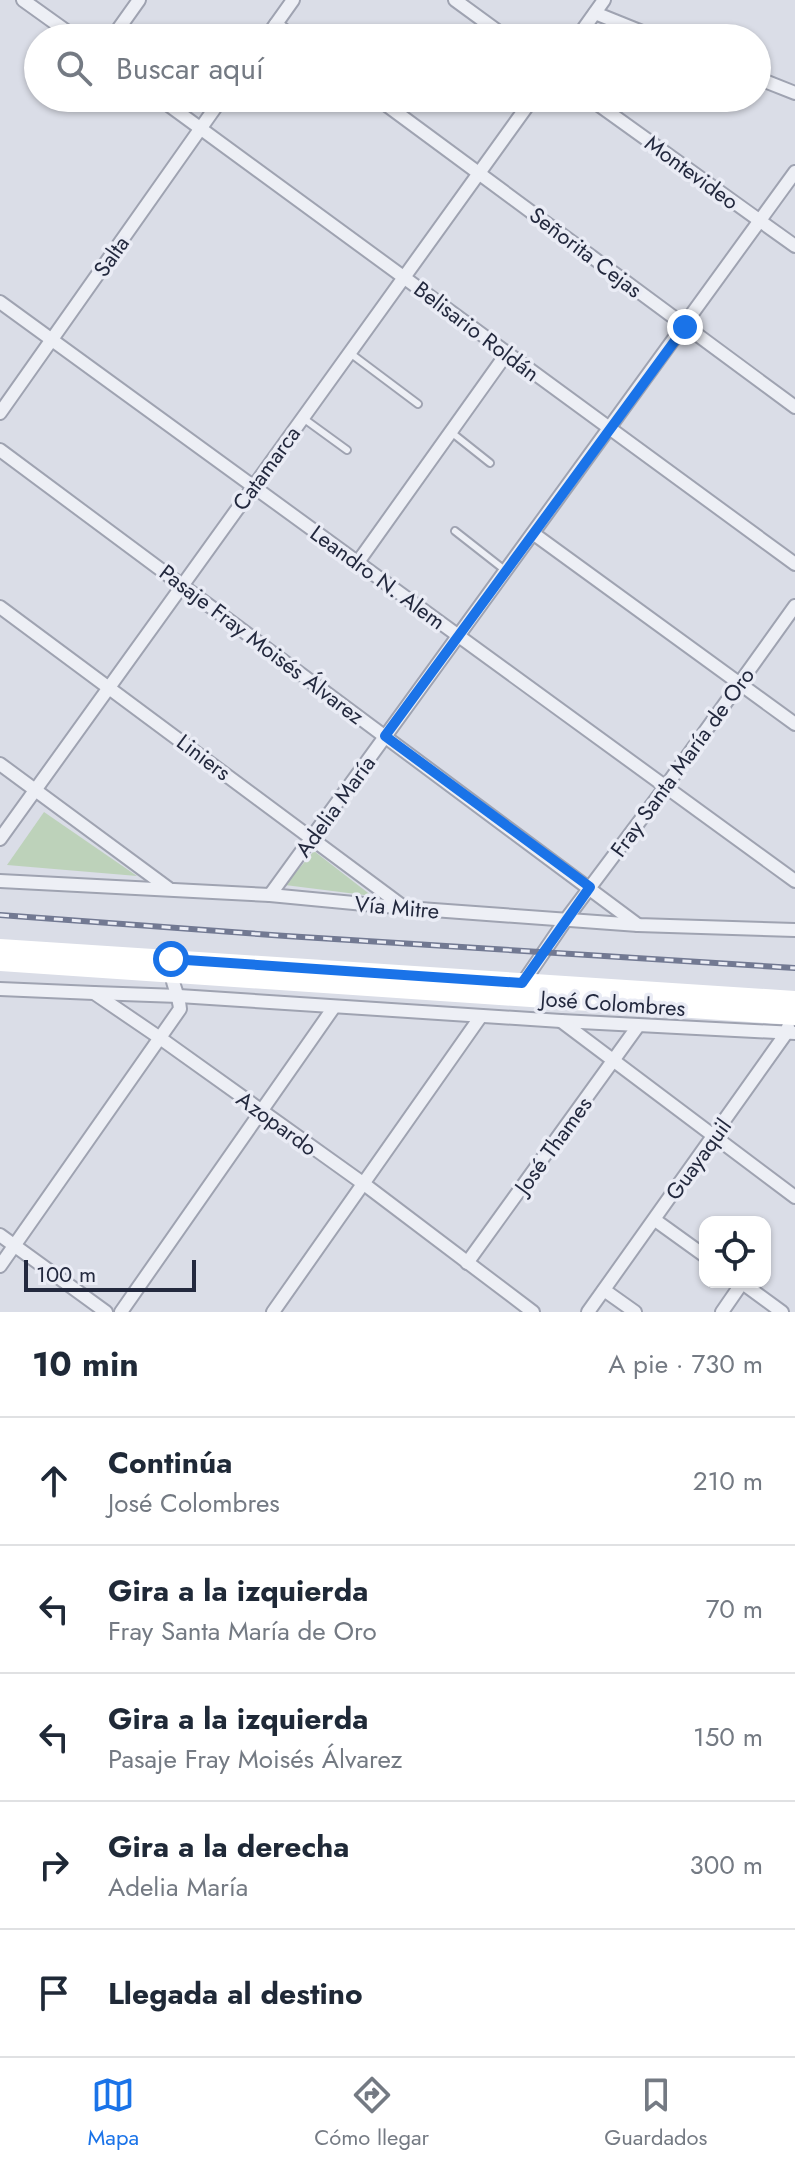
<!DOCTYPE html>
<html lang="es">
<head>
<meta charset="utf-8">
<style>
  body { margin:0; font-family:Jost,sans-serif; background:#f2f2f3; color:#1f2937 }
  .controls { position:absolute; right:24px; bottom:24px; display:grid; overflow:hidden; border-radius:16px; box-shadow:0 2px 6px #0004 }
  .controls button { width:72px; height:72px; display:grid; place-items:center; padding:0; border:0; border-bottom:2px solid #e0e1e3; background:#fff; color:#1f2937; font:40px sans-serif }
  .scale { position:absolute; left:24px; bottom:20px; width:172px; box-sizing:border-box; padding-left:8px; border:4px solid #23293e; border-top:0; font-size:22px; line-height:28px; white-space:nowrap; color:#23293e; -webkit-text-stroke:6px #eaecf5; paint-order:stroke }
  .stop { position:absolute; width:24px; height:24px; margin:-18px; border:6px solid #1a73e8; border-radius:50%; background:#fff }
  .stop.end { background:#1a73e8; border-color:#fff; box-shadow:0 2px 8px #0008 }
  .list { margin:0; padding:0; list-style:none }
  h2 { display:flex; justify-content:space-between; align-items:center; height:104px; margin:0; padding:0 32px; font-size:34px }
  h2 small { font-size:26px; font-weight:400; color:#747a83 }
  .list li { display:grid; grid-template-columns:52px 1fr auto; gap:24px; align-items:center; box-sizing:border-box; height:128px; padding:0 32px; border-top:2px solid #e0e1e3 }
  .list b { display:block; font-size:30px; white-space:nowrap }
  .list p { margin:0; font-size:26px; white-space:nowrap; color:#747a83 }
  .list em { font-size:26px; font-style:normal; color:#747a83 }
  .icon { flex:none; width:44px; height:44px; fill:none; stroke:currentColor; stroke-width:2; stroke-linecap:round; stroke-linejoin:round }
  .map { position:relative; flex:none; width:795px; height:1312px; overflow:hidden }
  .search { position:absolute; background:#fff; box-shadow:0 2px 6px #0004; left:24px; right:24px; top:24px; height:88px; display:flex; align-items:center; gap:20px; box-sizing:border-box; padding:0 28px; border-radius:44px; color:#747a83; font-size:30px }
  .sheet { height:744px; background:#fff }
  nav { display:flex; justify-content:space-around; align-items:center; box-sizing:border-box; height:112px; border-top:2px solid #e0e1e3; background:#fff; font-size:22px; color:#747a83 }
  nav a { display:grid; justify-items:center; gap:4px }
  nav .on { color:#1a73e8 }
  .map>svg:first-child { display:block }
</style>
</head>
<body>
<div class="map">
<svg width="795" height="1312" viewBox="0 0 795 1312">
  <rect width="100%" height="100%" fill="#dadde7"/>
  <g fill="#bdd2ba">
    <polygon points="44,812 137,876 7,865"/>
    <polygon points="314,851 372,896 285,885"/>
  </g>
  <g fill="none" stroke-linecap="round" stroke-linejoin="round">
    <defs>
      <g id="service">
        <polyline points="350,353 418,404"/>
        <polyline points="303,418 347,450"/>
        <polyline points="451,432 490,463"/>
        <polyline points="455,531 506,571"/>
      </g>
      <g id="minor">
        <polyline points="23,0 76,38"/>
        <polyline points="455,0 507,38"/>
        <polyline points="595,13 657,38"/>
        <polyline points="276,24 294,38"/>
        <polyline points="112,38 139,0"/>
        <polyline points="266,38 293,0"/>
        <polyline points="577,38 604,0"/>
        <polyline points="757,78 795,93"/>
        <polyline points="159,98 795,564"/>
        <polyline points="377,98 795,407"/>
        <polyline points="589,98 795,246"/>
        <polyline points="0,302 795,881"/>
        <polyline points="0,413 222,98"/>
        <polyline points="0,450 638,925"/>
        <polyline points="534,534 795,724"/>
        <polyline points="358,562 507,353"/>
        <polyline points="0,607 405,908"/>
        <polyline points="0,764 168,888"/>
        <polyline points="0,839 533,98"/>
        <polyline points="0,881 270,895 406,908 638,925 795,930"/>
        <polyline points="270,895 795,172"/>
        <polyline points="520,987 567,918 666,786 795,606"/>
        <polyline points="0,989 94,993 160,1038 364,1184 533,1312"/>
        <polyline points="94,993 179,996 561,1021 795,1033"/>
        <polyline points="561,1021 795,1197"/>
        <polyline points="655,1220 705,1256"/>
        <polyline points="0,1235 106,1312"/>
        <polyline points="467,1263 638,1026"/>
        <path d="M0 1266 180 1009C179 994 170 981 171 967"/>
        <polyline points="741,1282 782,1312"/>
        <polyline points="604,1290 635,1312"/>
        <polyline points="121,1312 334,1007"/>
        <polyline points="273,1312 481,1016"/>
        <polyline points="588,1312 787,1032 788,1027"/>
        <polyline points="722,1312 742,1283"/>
      </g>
    </defs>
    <use href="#service" stroke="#9fa3b1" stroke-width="10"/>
    <use href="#minor" stroke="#9fa3b1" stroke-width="16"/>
    <use href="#service" stroke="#edeff5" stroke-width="6"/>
    <use href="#minor" stroke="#edeff5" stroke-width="12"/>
    <g stroke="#fff" stroke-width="18">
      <polyline points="0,948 795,1000"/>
      <polyline points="0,962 795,1016"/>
    </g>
    <defs>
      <polyline id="rail" points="0,915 286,936 795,968"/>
    </defs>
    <use href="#rail" stroke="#727992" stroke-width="6"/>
    <use href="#rail" stroke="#eaecf5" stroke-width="3" stroke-dasharray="9" stroke-linecap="butt"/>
  </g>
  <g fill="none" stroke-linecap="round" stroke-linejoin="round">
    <polyline stroke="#1a73e8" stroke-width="10" points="171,959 522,983 590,887 385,736 685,327"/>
  </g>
  <g text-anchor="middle" stroke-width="7" stroke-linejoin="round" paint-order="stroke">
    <g font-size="22" fill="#23293e" stroke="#eaecf5">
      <text transform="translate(692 172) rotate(36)" y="8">Montevideo</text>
      <text transform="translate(586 252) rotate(37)" y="8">Señorita Cejas</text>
      <text transform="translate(111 256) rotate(-55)" y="8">Salta</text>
      <text transform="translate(477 331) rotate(37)" y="8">Belisario Roldán</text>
      <text transform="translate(266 468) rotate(-54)" y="8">Catamarca</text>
      <text transform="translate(378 577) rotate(36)" y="8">Leandro N. Alem</text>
      <text transform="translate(262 644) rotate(37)" y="8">Pasaje Fray Moisés Álvarez</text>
      <text transform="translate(204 757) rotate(37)" y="8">Liniers</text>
      <text transform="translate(682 762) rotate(-54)" y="8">Fray Santa María de Oro</text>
      <text transform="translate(335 806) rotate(-54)" y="8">Adelia María</text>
      <text transform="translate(397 907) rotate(5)" y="8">Vía Mitre</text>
      <text transform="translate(613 1003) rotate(4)" y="8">José Colombres</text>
      <text transform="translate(277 1123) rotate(36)" y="8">Azopardo</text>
      <text transform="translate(553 1145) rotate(-54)" y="8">José Thames</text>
      <text transform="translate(698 1159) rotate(-54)" y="8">Guayaquil</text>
    </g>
  </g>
</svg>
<div class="controls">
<button><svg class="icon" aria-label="locate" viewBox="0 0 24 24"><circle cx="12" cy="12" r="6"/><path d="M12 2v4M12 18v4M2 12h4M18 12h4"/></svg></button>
</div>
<div class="scale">100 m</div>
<div class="stop" style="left:171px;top:959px"></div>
<div class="stop end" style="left:685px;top:327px"></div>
<div class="search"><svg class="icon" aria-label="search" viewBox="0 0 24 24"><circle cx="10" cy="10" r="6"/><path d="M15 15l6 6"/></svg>Buscar aquí</div>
</div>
<section class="sheet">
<h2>10 min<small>A pie · 730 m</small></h2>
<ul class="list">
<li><svg class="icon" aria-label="ahead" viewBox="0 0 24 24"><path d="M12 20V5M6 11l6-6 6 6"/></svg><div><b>Continúa</b><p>José Colombres</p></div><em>210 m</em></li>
<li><svg class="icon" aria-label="left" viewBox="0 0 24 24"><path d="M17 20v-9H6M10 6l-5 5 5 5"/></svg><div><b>Gira a la izquierda</b><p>Fray Santa María de Oro</p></div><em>70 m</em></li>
<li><svg class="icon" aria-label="left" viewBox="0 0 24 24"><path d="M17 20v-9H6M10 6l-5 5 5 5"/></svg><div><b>Gira a la izquierda</b><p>Pasaje Fray Moisés Álvarez</p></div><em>150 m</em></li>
<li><svg class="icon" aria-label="right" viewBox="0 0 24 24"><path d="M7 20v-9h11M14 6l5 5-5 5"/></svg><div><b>Gira a la derecha</b><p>Adelia María</p></div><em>300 m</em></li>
<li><svg class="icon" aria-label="arrive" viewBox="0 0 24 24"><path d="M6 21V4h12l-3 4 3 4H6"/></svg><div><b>Llegada al destino</b></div></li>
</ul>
</section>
<nav>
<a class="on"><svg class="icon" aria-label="map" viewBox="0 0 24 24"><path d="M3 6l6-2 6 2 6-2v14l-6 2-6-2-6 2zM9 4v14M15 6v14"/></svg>Mapa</a>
<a><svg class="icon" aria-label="directions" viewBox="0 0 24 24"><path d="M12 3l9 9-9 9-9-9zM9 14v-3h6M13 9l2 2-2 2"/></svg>Cómo llegar</a>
<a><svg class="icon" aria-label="saved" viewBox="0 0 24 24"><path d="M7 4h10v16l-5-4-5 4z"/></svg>Guardados</a>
</nav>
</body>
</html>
